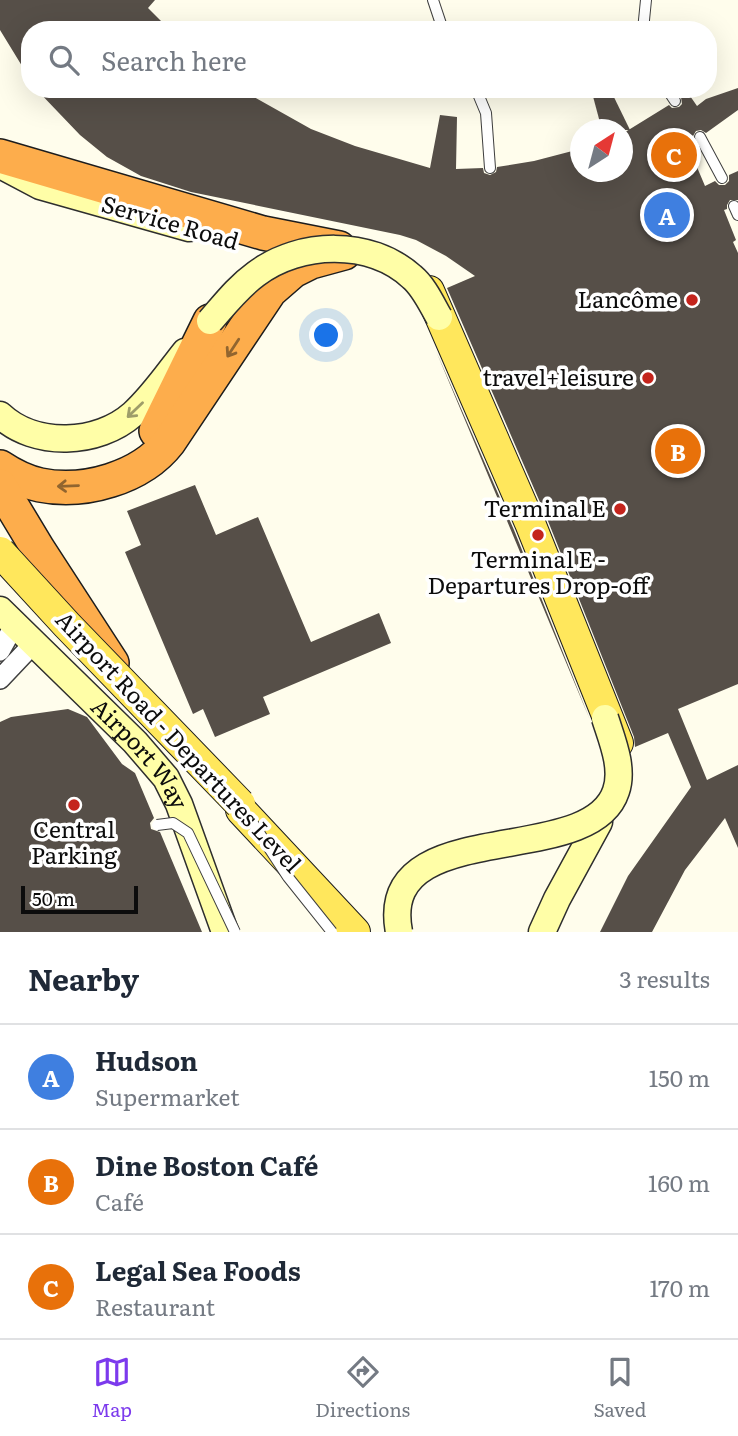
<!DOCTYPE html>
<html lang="en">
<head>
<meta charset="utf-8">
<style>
  body { margin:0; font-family:Literata,serif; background:#f2f2f3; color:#1f2937 }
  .compass { position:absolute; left:570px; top:119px; width:63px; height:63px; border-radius:50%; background:#fff; box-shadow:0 7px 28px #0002; rotate:36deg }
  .scale { position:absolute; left:21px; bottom:18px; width:117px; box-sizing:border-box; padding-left:7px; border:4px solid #0c0c0c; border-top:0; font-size:19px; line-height:24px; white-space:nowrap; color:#0c0c0c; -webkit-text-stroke:5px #fff; paint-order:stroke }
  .you { position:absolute; left:327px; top:336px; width:24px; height:24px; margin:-18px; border:5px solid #fff; border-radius:50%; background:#1a73e8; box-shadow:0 0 0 10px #1a73e833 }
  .badge { display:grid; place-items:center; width:46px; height:46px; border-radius:50%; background:#7c3aed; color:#fff; font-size:23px; font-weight:700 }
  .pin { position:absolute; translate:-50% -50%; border:4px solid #fff; box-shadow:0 2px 7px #0006 }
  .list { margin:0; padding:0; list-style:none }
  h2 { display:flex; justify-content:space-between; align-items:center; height:91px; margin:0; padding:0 28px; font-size:30px }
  h2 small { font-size:23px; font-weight:400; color:#747a83 }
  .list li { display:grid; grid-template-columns:46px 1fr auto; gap:21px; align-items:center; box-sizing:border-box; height:105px; padding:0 28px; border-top:2px solid #e0e1e3 }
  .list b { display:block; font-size:26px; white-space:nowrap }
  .list p { margin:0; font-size:23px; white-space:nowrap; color:#747a83 }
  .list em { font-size:23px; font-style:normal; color:#747a83 }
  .icon { flex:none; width:38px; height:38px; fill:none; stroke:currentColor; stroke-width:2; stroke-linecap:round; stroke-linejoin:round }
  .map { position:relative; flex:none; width:738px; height:932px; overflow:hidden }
  .search { position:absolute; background:#fff; box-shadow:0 7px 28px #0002; left:21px; right:21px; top:21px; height:77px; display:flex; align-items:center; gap:18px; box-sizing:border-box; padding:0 24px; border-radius:28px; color:#747a83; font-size:26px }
  .sheet { height:406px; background:#fff }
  nav { display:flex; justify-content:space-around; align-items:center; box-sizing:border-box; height:98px; border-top:2px solid #e0e1e3; background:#fff; font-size:19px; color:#747a83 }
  nav a { display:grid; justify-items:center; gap:4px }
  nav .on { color:#7c3aed }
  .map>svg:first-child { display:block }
</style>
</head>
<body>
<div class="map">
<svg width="738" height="932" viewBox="0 0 738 932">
  <rect width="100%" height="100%" fill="#fffdec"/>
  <g fill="#564f48">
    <polygon points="0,0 155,0 148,8 170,30 30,30 30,79 0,30"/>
    <polygon points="738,88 738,110 706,133 701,130 696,131 693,136 694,141 688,146 705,186 715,181 719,185 725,185 729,181 729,175 738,171 738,200 730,200 727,205 727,209 724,210 736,240 733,242 738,253 738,684 678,709 707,780 738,765 738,848 725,818 685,870 652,932 600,932 628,876 691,787 668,733 635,747 634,737 546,516 447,288 475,276 446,256 416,240 400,235 191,192 141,176 107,157 80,135 36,89 240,89 311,129 355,146 430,168 440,115 457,117 456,169 483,168 484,173 490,175 496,172 497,167 534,161 580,149 580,172 622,172 622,134 669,105 672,108 679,107 682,104 681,97 688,93 697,106 706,99"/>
    <polygon points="591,89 610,89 630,130 602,130"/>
    <polygon points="436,351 514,530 590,720 475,444"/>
    <polygon points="195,485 216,535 258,517 311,642 379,613 391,643 263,697 270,714 215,737 203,709 193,714 125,552 141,545 127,511"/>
    <polygon points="68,709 87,717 122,764 135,773 154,818 150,823 151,829 160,832 202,932 0,932 0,722 11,717"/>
  </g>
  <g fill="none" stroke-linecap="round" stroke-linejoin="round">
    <defs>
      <g id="lane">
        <polyline points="433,0 443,30"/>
        <polyline points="643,30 646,0"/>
        <polyline points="476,89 486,113 490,168"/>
        <polyline points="667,89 675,101"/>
        <polyline points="700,137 722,178"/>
        <polyline points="734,206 738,215"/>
      </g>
      <g id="street">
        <polyline points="0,651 15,624"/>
        <polyline points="0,679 35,642"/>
      </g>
      <g id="secondary">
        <polyline points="4,167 40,186 189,228"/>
        <path d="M0 415C35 448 98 445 133 414 153 396 169 372 185 352"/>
        <path id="s1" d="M0 610 135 742 166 778 179 804 225 932"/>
        <polyline points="542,932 557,899 599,822"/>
      </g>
      <g id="primary">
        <polyline points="429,291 530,523 618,743"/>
        <polyline points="241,810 355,932"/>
      </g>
      <g id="highway">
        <polyline points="0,156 263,233 339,248"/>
        <polyline points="156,431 210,321"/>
        <path d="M0 467C12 475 26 482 40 485 84 494 141 478 169 442L270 291 293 271 311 262 344 253"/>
        <polyline points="0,486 38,549 112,663"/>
      </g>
    </defs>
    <use href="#lane" stroke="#3f3f3f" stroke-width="12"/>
    <use href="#street" stroke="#3f3f3f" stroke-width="22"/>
    <use href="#secondary" stroke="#2e2e2e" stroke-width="29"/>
    <use href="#primary" stroke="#1d1d1d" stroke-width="32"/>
    <use href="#highway" stroke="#1d1d1d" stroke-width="36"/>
    <use href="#lane" stroke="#fff" stroke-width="10"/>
    <use href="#street" stroke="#fff" stroke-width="19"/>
    <use href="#secondary" stroke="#fffea7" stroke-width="26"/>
    <use href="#primary" stroke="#ffe75c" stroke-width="30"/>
    <use href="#highway" stroke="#fdad4c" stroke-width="33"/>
    <defs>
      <g id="lane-bridge">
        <polyline points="241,805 288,877 332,932"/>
        <polyline points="157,825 173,823 188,833 235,932"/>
      </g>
      <g id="secondary-bridge">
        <path d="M210 321C225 304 238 287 256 274 300 241 370 239 412 277 424 287 431 303 439 317"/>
        <path d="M399 932C376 812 590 871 616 791 624 768 612 740 605 718"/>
      </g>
      <polyline id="primary-bridge" points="0,552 67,625 240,804"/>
    </defs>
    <use href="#lane-bridge" stroke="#3f3f3f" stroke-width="12" stroke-linecap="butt"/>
    <use href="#secondary-bridge" stroke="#2e2e2e" stroke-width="29" stroke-linecap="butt"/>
    <use href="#primary-bridge" stroke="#1d1d1d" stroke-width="32" stroke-linecap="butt"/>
    <use href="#lane-bridge" stroke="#fff" stroke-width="10"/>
    <use href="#secondary-bridge" stroke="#fffea7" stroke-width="26"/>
    <use href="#primary-bridge" stroke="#ffe75c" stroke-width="30"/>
  </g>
  <defs><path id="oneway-shaft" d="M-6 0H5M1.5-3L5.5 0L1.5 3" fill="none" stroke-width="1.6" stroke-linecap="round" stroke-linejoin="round" transform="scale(1.75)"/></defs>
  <g stroke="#91652f">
    <use href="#oneway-shaft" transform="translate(233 348) rotate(123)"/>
    <use href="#oneway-shaft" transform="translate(68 486) rotate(178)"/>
  </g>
  <use stroke="#9e9d69" href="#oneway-shaft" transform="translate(135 410) rotate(136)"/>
  <g fill="#c4241c" stroke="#fff" stroke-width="2.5">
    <circle cx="692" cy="300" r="7"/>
    <circle cx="648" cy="378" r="7"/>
    <circle cx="620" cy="509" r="7"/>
    <circle cx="538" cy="535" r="7"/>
    <circle cx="74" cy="805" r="7"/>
  </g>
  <g text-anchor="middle" stroke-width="7" stroke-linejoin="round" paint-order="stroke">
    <g font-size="23" fill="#0c0c0c" stroke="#fff">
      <text transform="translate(170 223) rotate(16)" y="8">Service Road</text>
      <text transform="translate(178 742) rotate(47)" y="8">Airport Road - Departures Level</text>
      <text dy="8" stroke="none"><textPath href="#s1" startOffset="201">Airport Way</textPath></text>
    </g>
    <g font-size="23" fill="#0c0c0c" stroke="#fff" text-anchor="end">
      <text x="678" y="308">Lancôme</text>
      <text x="634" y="386">travel+leisure</text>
      <text x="606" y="517">Terminal E</text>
      <text x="538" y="568" text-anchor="middle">Terminal E -<tspan x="538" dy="26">Departures Drop-off</tspan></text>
      <text x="74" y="838" text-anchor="middle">Central<tspan x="74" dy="26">Parking</tspan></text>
    </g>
  </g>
</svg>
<svg class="compass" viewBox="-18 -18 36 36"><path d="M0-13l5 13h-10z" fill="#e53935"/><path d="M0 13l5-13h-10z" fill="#747a83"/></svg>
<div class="scale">50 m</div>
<div class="you"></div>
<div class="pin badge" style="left:667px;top:215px;background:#3f7fe0">A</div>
<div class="pin badge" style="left:678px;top:451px;background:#e8710a">B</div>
<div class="pin badge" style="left:674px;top:155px;background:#e8710a">C</div>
<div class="search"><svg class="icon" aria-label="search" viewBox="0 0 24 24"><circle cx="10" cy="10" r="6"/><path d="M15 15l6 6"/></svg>Search here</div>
</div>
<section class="sheet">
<h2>Nearby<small>3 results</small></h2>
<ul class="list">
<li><span class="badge" style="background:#3f7fe0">A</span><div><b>Hudson</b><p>Supermarket</p></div><em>150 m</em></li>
<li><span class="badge" style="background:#e8710a">B</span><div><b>Dine Boston Café</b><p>Café</p></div><em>160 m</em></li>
<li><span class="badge" style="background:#e8710a">C</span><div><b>Legal Sea Foods</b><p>Restaurant</p></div><em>170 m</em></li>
</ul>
</section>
<nav>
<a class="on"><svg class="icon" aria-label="map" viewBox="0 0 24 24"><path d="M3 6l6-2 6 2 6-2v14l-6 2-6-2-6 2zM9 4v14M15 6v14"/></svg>Map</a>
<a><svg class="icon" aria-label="directions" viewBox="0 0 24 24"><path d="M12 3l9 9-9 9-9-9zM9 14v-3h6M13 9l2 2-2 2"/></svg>Directions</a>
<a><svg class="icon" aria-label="saved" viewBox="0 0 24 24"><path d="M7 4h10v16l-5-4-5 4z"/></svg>Saved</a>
</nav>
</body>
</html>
